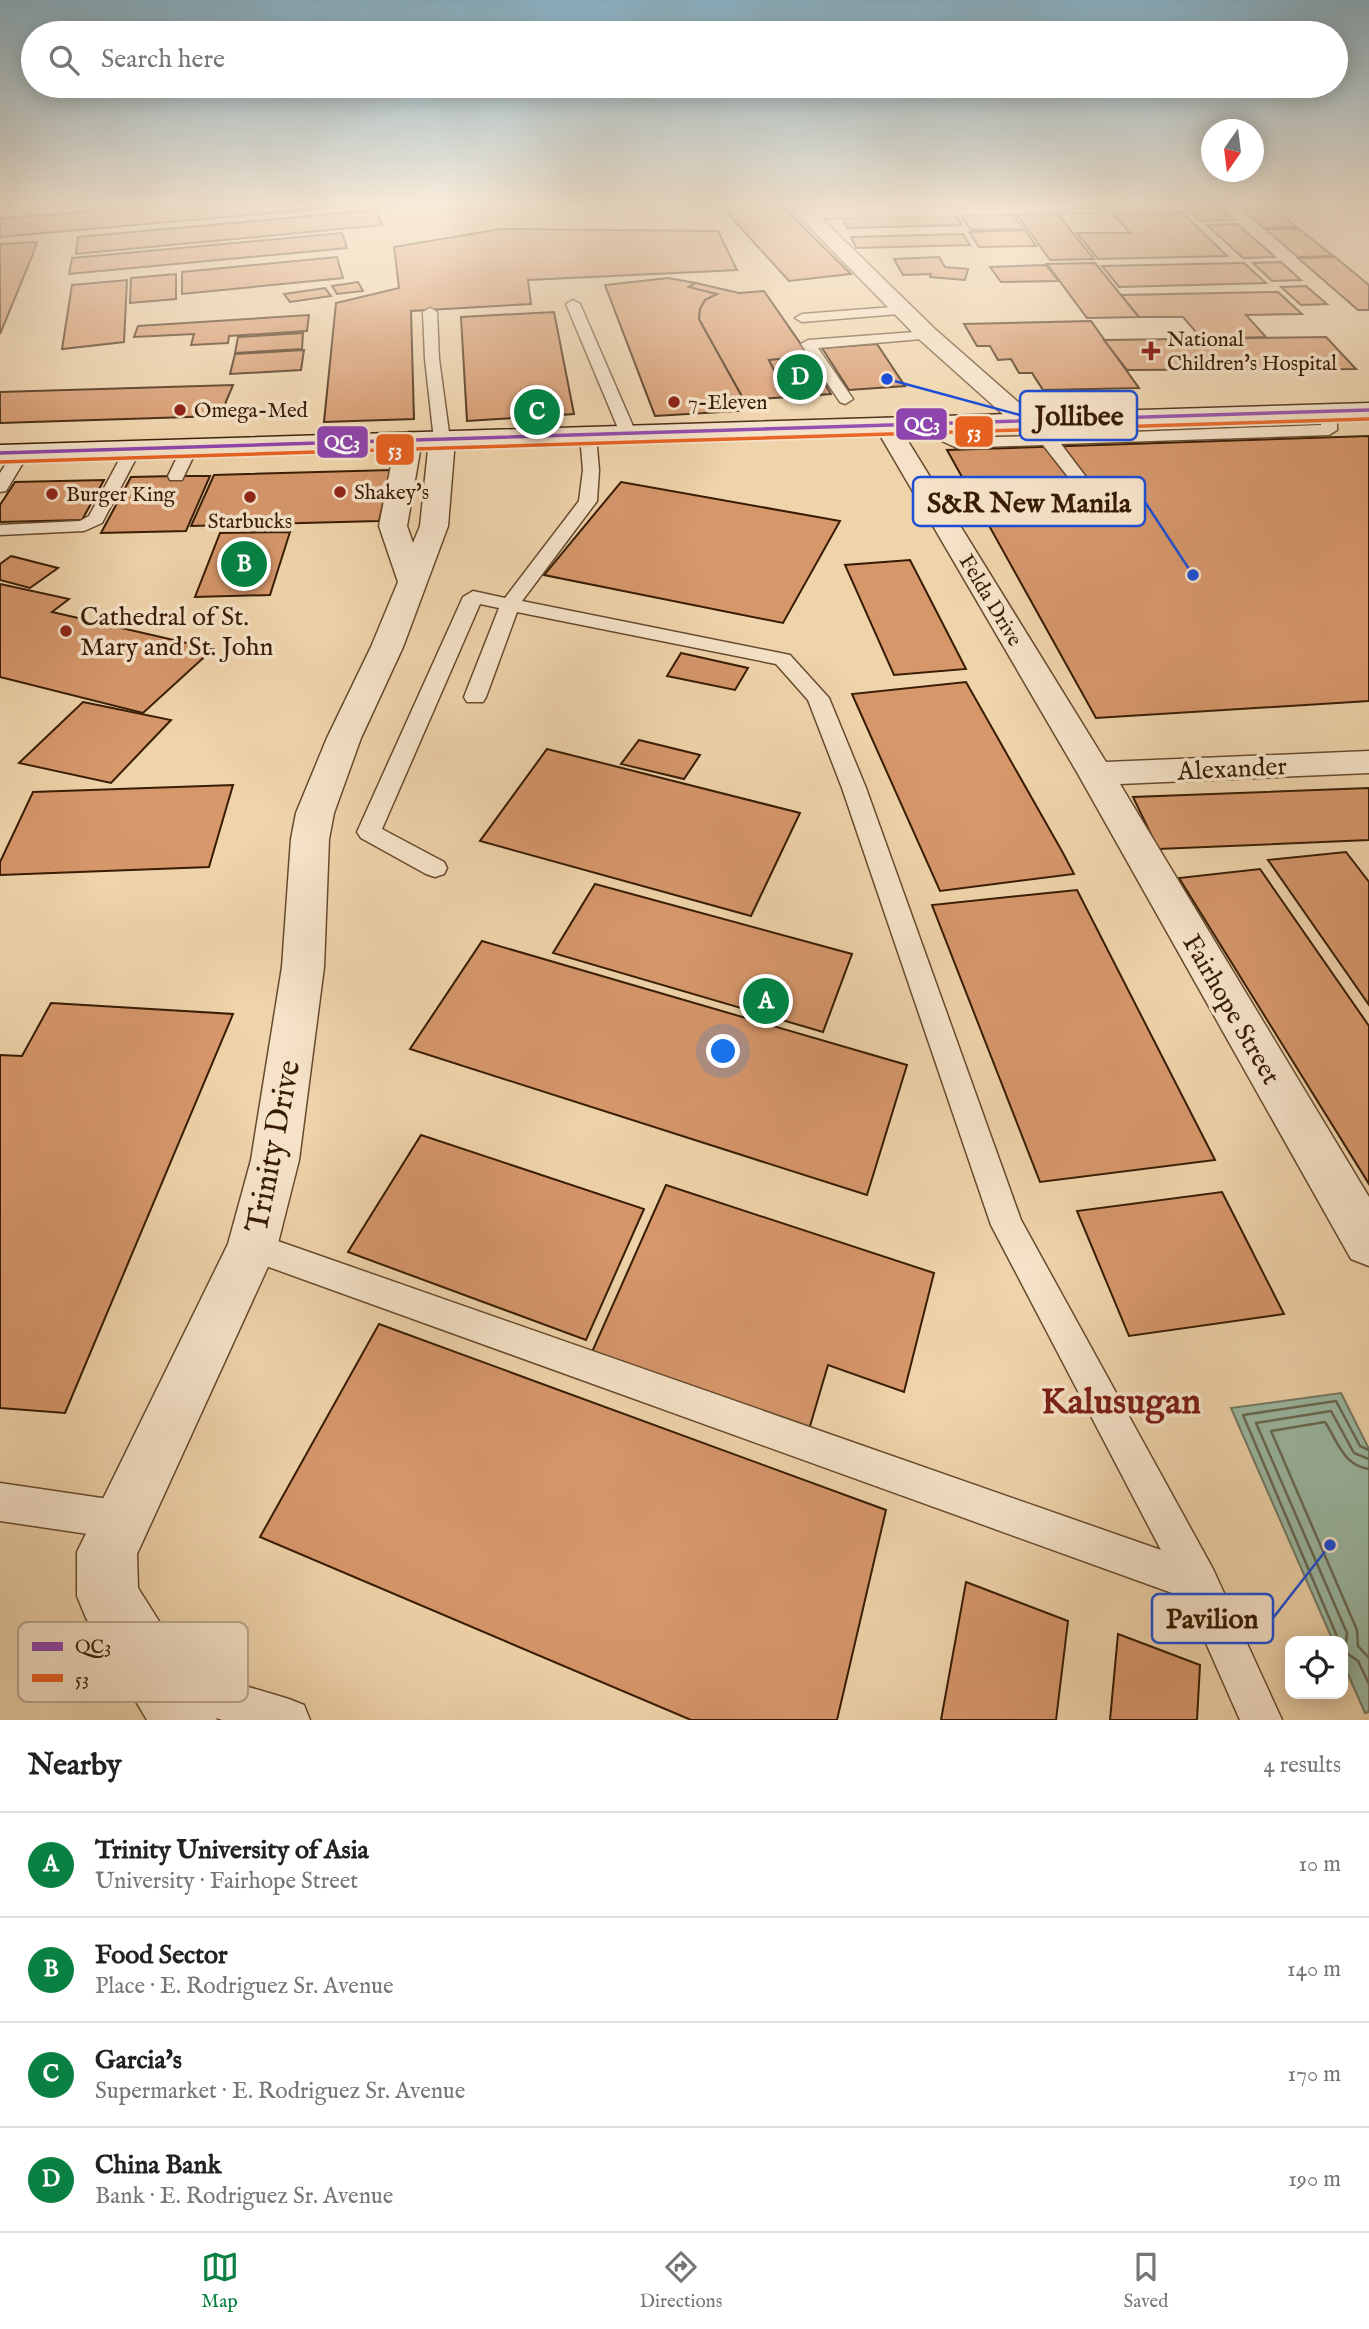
<!DOCTYPE html>
<html lang="en">
<head>
<meta charset="utf-8">
<style>
  body { margin:0; font-family:"IM FELL English",serif; background:#f6f6f6; color:#222 }
  .controls { position:absolute; right:21px; bottom:21px; display:grid; overflow:hidden; border-radius:14px; box-shadow:0 4px 18px #0003 }
  .controls button { width:63px; height:63px; display:grid; place-items:center; padding:0; border:0; border-bottom:2px solid #e0e0e0; background:#fff; color:#222; font:35px sans-serif }
  .compass { position:absolute; left:1201px; top:119px; width:63px; height:63px; border-radius:50%; background:#fff; box-shadow:0 4px 18px #0003; rotate:194deg }
  .you { position:absolute; left:724px; top:1052px; width:24px; height:24px; margin:-18px; border:5px solid #fff; border-radius:50%; background:#1a73e8; box-shadow:0 0 0 10px #1a73e833 }
  .badge { display:grid; place-items:center; width:46px; height:46px; border-radius:50%; background:#0b8043; color:#fff; font-size:23px; font-weight:700 }
  .pin { position:absolute; translate:-50% -50%; border:4px solid #fff; box-shadow:0 2px 7px #0006 }
  .list { margin:0; padding:0; list-style:none }
  h2 { display:flex; justify-content:space-between; align-items:center; height:91px; margin:0; padding:0 28px; font-size:30px }
  h2 small { font-size:23px; font-weight:400; color:#767676 }
  .list li { display:grid; grid-template-columns:46px 1fr auto; gap:21px; align-items:center; box-sizing:border-box; height:105px; padding:0 28px; border-top:2px solid #e0e0e0 }
  .list b { display:block; font-size:26px; white-space:nowrap }
  .list p { margin:0; font-size:23px; white-space:nowrap; color:#767676 }
  .list em { font-size:23px; font-style:normal; color:#767676 }
  .icon { flex:none; width:38px; height:38px; fill:none; stroke:currentColor; stroke-width:2; stroke-linecap:round; stroke-linejoin:round }
  .map { position:relative; flex:none; width:1369px; height:1720px; overflow:hidden }
  .search { position:absolute; background:#fff; box-shadow:0 4px 18px #0003; left:21px; right:21px; top:21px; height:77px; display:flex; align-items:center; gap:18px; box-sizing:border-box; padding:0 24px; border-radius:38px; color:#767676; font-size:26px }
  .sheet { height:511px; background:#fff }
  nav { display:flex; justify-content:space-around; align-items:center; box-sizing:border-box; height:98px; border-top:2px solid #e0e0e0; background:#fff; font-size:19px; color:#767676 }
  nav a { display:grid; justify-items:center; gap:4px }
  nav .on { color:#0b8043 }
  .map>svg:first-child { display:block }
</style>
</head>
<body>
<div class="map">
<svg width="1369" height="1720" viewBox="0 0 1369 1720">
  <rect width="100%" height="100%" fill="#efd3aa"/>
  <filter id="stains"><feTurbulence type="fractalNoise" baseFrequency=".00286" numOctaves="4"/><feColorMatrix values="0 0 0 0 .2 0 0 0 0 .09 0 0 0 0 .02 0 0 0 .5 -.17"/></filter>
  <radialGradient id="worn" r=".72"><stop offset=".6" stop-color="#630" stop-opacity="0"/><stop offset="1" stop-color="#630" stop-opacity=".3"/></radialGradient>
  <polygon fill="#9bb9a4" stroke="#737a64" stroke-width="2" points="1341,1393 1369,1449 1369,1712 1365,1713 1343,1663 1343,1641 1333,1641 1231,1408"/>
  <g fill="none" stroke-linecap="round" stroke-linejoin="round">
    <g stroke="#6a6a54" stroke-width="2.5">
      <polyline points="1369,1459 1354,1453 1331,1411 1256,1423 1347,1633 1345,1652 1358,1661 1369,1684"/>
      <path d="M1369 1469C1343 1465 1338 1442 1325 1422L1271 1431 1357 1630 1358 1646 1369 1658"/>
      <polyline points="1339,1641 1243,1415 1336,1401 1360,1446 1369,1450"/>
    </g>
  </g>
  <g fill="#d6976b" stroke="#381c03" stroke-width="2">
    <polygon points="179,205 361,205 0,237 0,219"/>
    <polygon points="720,205 781,205 851,274 789,281"/>
    <polygon points="1274,209 1297,227 1264,228 1242,210"/>
    <polygon points="376,210 382,225 76,254 78,237"/>
    <polygon points="1223,211 1233,220 1200,221 1190,212"/>
    <polygon points="1012,213 1024,229 971,230 960,214"/>
    <polygon points="1016,213 1057,213 1094,259 1050,260"/>
    <polygon points="1183,213 1227,256 1098,259 1077,233 1130,233 1114,215"/>
    <polygon points="954,214 962,225 847,228 842,216"/>
    <polygon points="1237,224 1275,257 1243,258 1207,225"/>
    <polygon points="501,229 718,231 737,270 528,280 531,304 411,311 414,419 324,422 336,303 399,288 394,247"/>
    <polygon points="1265,229 1299,229 1333,256 1298,257"/>
    <polygon points="1025,230 1036,246 979,247 969,232"/>
    <polygon points="342,233 347,248 69,274 72,258"/>
    <polygon points="963,234 970,245 856,248 851,237"/>
    <polygon points="37,242 33,254 0,334 0,244"/>
    <polygon points="337,257 343,278 182,294 182,272"/>
    <polygon points="939,257 945,267 968,269 965,280 930,277 931,274 903,275 894,259"/>
    <polygon points="1335,257 1369,285 1369,310 1358,310 1298,258"/>
    <polygon points="1281,262 1301,280 1272,281 1253,263"/>
    <polygon points="1095,263 1121,295 1139,317 1087,318 1047,264"/>
    <polygon points="1244,263 1266,283 1119,287 1102,266"/>
    <polygon points="1046,265 1059,281 1001,282 990,267"/>
    <polygon points="176,274 176,299 130,303 131,278"/>
    <polygon points="668,278 696,283 689,287 717,294 705,300 700,309 699,319 744,400 745,408 738,411 655,416 605,285"/>
    <polygon points="127,280 124,342 62,349 72,285"/>
    <polygon points="358,282 363,291 337,294 332,286"/>
    <polygon points="696,283 739,293 764,291 809,356 769,360 788,397 744,400 699,319 700,309 705,300 717,294 689,287"/>
    <polygon points="1306,286 1327,304 1301,305 1281,287"/>
    <polygon points="325,288 331,296 290,302 284,294"/>
    <polygon points="1278,292 1302,314 1246,315 1266,337 1202,339 1183,317 1139,317 1121,295"/>
    <polygon points="554,312 574,414 467,421 461,317"/>
    <polygon points="309,315 307,331 229,336 228,343 191,345 194,334 134,337 138,326"/>
    <polygon points="1091,321 1139,388 1043,390 1032,373 1019,373 1011,359 998,360 990,346 977,346 964,324"/>
    <polygon points="303,333 302,349 235,353 238,337"/>
    <polygon points="1326,337 1356,369 1127,370 1104,340"/>
    <polygon points="877,344 905,386 849,390 822,348"/>
    <polygon points="304,350 301,370 230,374 235,354"/>
    <polygon points="809,356 831,394 788,397 769,360"/>
    <polygon points="233,385 220,416 0,423 0,392"/>
    <polygon points="1369,436 1369,701 1096,718 947,450"/>
    <polygon points="391,470 379,521 191,526 214,475"/>
    <polygon points="176,476 210,476 186,531 101,533 131,477"/>
    <polygon points="104,480 82,520 0,522 0,505 15,482"/>
    <polygon points="621,482 840,521 783,623 544,575"/>
    <polygon points="290,532 270,595 195,597 220,533"/>
    <polygon points="11,556 58,568 30,588 0,580 0,564"/>
    <polygon points="910,560 966,669 894,675 845,565"/>
    <polygon points="0,584 69,599 52,612 213,649 143,713 0,677"/>
    <polygon points="681,653 748,668 735,690 667,676"/>
    <polygon points="966,682 1063,853 1074,874 940,891 852,694"/>
    <polygon points="83,702 171,720 111,783 19,763"/>
    <polygon points="639,740 700,755 684,779 621,764"/>
    <polygon points="547,749 800,813 751,916 480,841"/>
    <polygon points="233,785 209,867 0,875 0,862 33,792"/>
    <polygon points="1369,788 1369,840 1158,849 1133,797"/>
    <polygon points="1346,852 1369,882 1369,1005 1268,860"/>
    <polygon points="1260,869 1369,1026 1369,1184 1179,878"/>
    <polygon points="595,884 852,954 823,1032 553,953"/>
    <polygon points="1077,890 1215,1160 1040,1182 932,905"/>
    <polygon points="482,941 907,1065 867,1195 410,1049"/>
    <polygon points="51,1003 233,1014 65,1413 0,1408 0,1055 22,1056"/>
    <polygon points="421,1135 644,1209 586,1340 348,1252"/>
    <polygon points="666,1185 934,1273 904,1392 828,1365 808,1433 592,1352"/>
    <polygon points="1222,1192 1284,1314 1129,1336 1077,1211"/>
    <polygon points="379,1324 886,1510 837,1720 691,1720 260,1537"/>
    <polygon points="966,1582 1068,1621 1056,1720 941,1720"/>
    <polygon points="1118,1634 1200,1665 1197,1720 1110,1720"/>
  </g>
  <g fill="none" stroke-linecap="round" stroke-linejoin="round">
    <defs>
      <g id="lane">
        <polygon points="1220,205 1233,205 1238,210 1228,212"/>
        <polygon points="573,300 580,304 636,433 634,436 628,438 620,433 566,304"/>
        <polygon points="905,306 910,307 910,313 802,322 795,318 802,314"/>
        <polygon points="430,308 437,312 439,359 450,440 442,445 434,440 425,359 423,312"/>
        <polygon points="928,331 935,335 933,338 818,348 853,399 845,404 840,402 801,344 808,340"/>
        <polygon points="1329,406 1337,411 1337,430 1329,435 1061,444 1108,506 1099,511 1019,513 1016,509 1025,504 1087,501 1043,445 957,448 907,425 915,420 921,422 959,438 1033,436 1033,430 1039,428 1051,435 1321,425 1321,411"/>
        <polygon points="588,430 596,435 599,470 597,501 522,601 790,655 829,698 866,788 1021,1220 1213,1569 1282,1720 1240,1720 1186,1598 241,1257 236,1247 241,1237 252,1232 1161,1550 991,1225 842,788 808,700 776,664 517,612 486,697 483,702 467,702 464,697 499,608 480,604 382,829 444,862 447,868 444,874 435,877 426,874 361,838 357,832 463,597 473,591 505,598 579,501 583,470 580,435"/>
        <polygon points="190,442 198,447 184,476 182,480 170,480 168,476 182,447"/>
        <polygon points="133,444 141,449 102,523 84,531 0,535 0,525 80,521 89,516 125,449"/>
        <polygon points="21,448 29,453 6,491 0,492 0,473 15,450"/>
        <polygon points="0,1483 122,1501 135,1507 141,1520 135,1533 122,1539 0,1521"/>
        <polygon points="175,1665 289,1699 304,1705 310,1720 222,1720 161,1699 155,1685 161,1671"/>
      </g>
      <g id="street">
        <polygon points="23,205 94,205 85,210 0,217 0,207"/>
        <polygon points="788,205 807,205 810,207 1220,205 1211,210 821,218 936,330 1034,416 1037,421 1034,426 1025,428 1016,426 920,340"/>
        <polygon points="886,418 895,420 898,425 1106,762 1369,751 1369,773 1120,784 1369,1197 1369,1266 1351,1259 1078,774 874,425 877,420"/>
        <polygon points="409,432 418,435 422,440 407,526 413,543 420,526 429,440 433,435 442,432 451,435 455,440 448,526 403,647 361,738 334,813 329,839 324,967 299,1160 277,1247 137,1554 138,1588 207,1697 217,1720 147,1720 86,1618 77,1596 77,1552 228,1244 251,1160 282,967 291,839 296,813 327,738 371,647 398,582 379,526 396,440 400,435"/>
      </g>
      <polygon id="secondary" points="1369,403 1369,417 0,461 0,445"/>
    </defs>
    <use href="#lane" stroke="#664a2d" stroke-width="3"/>
    <use href="#street" stroke="#664a2d" stroke-width="3"/>
    <use href="#secondary" stroke="#381c03" stroke-width="3"/>
    <use href="#lane" fill="#f5e2c8" fill-rule="evenodd"/>
    <use href="#street" fill="#f5e2c8" fill-rule="evenodd"/>
    <use href="#secondary" fill="#f5e2c8" fill-rule="evenodd"/>
    <defs>
      <polyline id="bus-1" points="0,453 1369,410"/>
      <polyline id="bus-2" points="0,462 1369,419"/>
    </defs>
    <use href="#bus-1" stroke="#f5e2c8" stroke-width="7"/>
    <use href="#bus-2" stroke="#f5e2c8" stroke-width="7"/>
    <use href="#bus-1" stroke="#8e44ad" stroke-width="3.5"/>
    <use href="#bus-2" stroke="#e96120" stroke-width="3.5"/>
  </g>
  <linearGradient id="sky" x2="0" y2="1"><stop stop-color="#89b6cd"/><stop offset="0.46" stop-color="#f8ebd9"/><stop offset="1" stop-color="#f8ebd9" stop-opacity="0"/></linearGradient>
  <rect width="1369" height="445" fill="url(#sky)"/>
  <g fill="#8f2418" stroke="#f5e2c8" stroke-width="2.5">
    <path d="M1147.5 340.5h7v7h7v7h-7v7h-7v-7h-7v-7h7z"/>
    <circle cx="674" cy="402" r="7"/>
    <circle cx="180" cy="410" r="7"/>
    <circle cx="340" cy="492" r="7"/>
    <circle cx="52" cy="494" r="7"/>
    <circle cx="250" cy="497" r="7"/>
    <circle cx="66" cy="631" r="7"/>
  </g>
  <g text-anchor="middle" stroke-width="7" stroke-linejoin="round" paint-order="stroke">
    <g font-size="21" fill="#381c03" stroke="#f5e2c8" text-anchor="start">
      <text x="1167" y="346">National<tspan x="1167" dy="24">Children's Hospital</tspan></text>
      <text x="688" y="409">7-Eleven</text>
      <text x="194" y="417">Omega-Med</text>
      <text x="354" y="499">Shakey's</text>
      <text x="66" y="501">Burger King</text>
      <text x="250" y="528" text-anchor="middle">Starbucks</text>
    </g>
    <g font-size="21" fill="#381c03" stroke="#f5e2c8">
      <text transform="translate(991 600) rotate(59)" y="7">Felda Drive</text>
    </g>
    <g font-size="26" fill="#381c03" stroke="#f5e2c8" text-anchor="start">
      <text x="80" y="625">Cathedral of St.<tspan x="80" dy="30">Mary and St. John</tspan></text>
    </g>
    <g font-size="26" fill="#381c03" stroke="#f5e2c8">
      <text transform="translate(1232 768) rotate(-3)" y="9">Alexander</text>
      <text transform="translate(1232 1009) rotate(60)" y="9">Fairhope Street</text>
    </g>
    <g font-size="32" fill="#381c03" stroke="#f5e2c8">
      <text transform="translate(272 1146) rotate(-79)" y="11">Trinity Drive</text>
    </g>
    <g font-size="37" font-weight="bold" fill="#7a1f14" stroke="#f5e2c8">
      <text x="1121" y="1413">Kalusugan</text>
    </g>
  </g>
  <rect x="18" y="1622" width="230" height="80" rx="10" fill="#f5e2c8" stroke="#bca78d" stroke-width="2"/>
  <rect x="32" y="1642" width="31" height="9" fill="#8e44ad"/>
  <rect x="32" y="1674" width="31" height="8" fill="#e96120"/>
  <g font-size="19" fill="#381c03">
    <text x="75" y="1653">QC3</text>
    <text x="75" y="1685">53</text>
  </g>
  <path fill="none" stroke="#1d4ed8" stroke-width="2.5" d="M887 379L1020 415M1193 575L1145 502M1330 1545L1273 1618"/>
  <g fill="#1d4ed8" stroke="#f5e2c8" stroke-width="2.5">
    <circle cx="887" cy="379" r="7"/>
    <circle cx="1193" cy="575" r="7"/>
    <circle cx="1330" cy="1545" r="7"/>
  </g>
  <g fill="#f5e2c8" stroke="#1d4ed8" stroke-width="2.5">
    <rect x="1020" y="391" width="117" height="49" rx="7"/>
    <rect x="913" y="477" width="232" height="49" rx="7"/>
    <rect x="1152" y="1594" width="121" height="49" rx="7"/>
  </g>
  <g font-size="28" text-anchor="middle" font-weight="bold" fill="#381c03">
    <text x="1079" y="425">Jollibee</text>
    <text x="1029" y="512">S&amp;R New Manila</text>
    <text x="1212" y="1628">Pavilion</text>
  </g>
  <g stroke="#f5e2c8" stroke-width="2.5">
    <rect x="895" y="407" width="53" height="34" rx="7" fill="#8e44ad"/>
    <rect x="954" y="415" width="40" height="33" rx="7" fill="#e96120"/>
    <rect x="316" y="425" width="53" height="34" rx="7" fill="#8e44ad"/>
    <rect x="375" y="433" width="40" height="33" rx="7" fill="#e96120"/>
  </g>
  <g font-size="19" text-anchor="middle" font-weight="bold" fill="#fff">
    <text x="922" y="431">QC3</text>
    <text x="974" y="438">53</text>
    <text x="342" y="449">QC3</text>
    <text x="395" y="456">53</text>
  </g>
  <rect width="100%" height="100%" filter="url(#stains)"/>
  <rect width="100%" height="100%" fill="url(#worn)"/>
</svg>
<div class="controls">
<button><svg class="icon" aria-label="locate" viewBox="0 0 24 24"><circle cx="12" cy="12" r="6"/><path d="M12 2v4M12 18v4M2 12h4M18 12h4"/></svg></button>
</div>
<svg class="compass" viewBox="-18 -18 36 36"><path d="M0-13l5 13h-10z" fill="#e53935"/><path d="M0 13l5-13h-10z" fill="#767676"/></svg>
<div class="you"></div>
<div class="pin badge" style="left:766px;top:1001px">A</div>
<div class="pin badge" style="left:244px;top:564px">B</div>
<div class="pin badge" style="left:537px;top:412px">C</div>
<div class="pin badge" style="left:800px;top:377px">D</div>
<div class="search"><svg class="icon" aria-label="search" viewBox="0 0 24 24"><circle cx="10" cy="10" r="6"/><path d="M15 15l6 6"/></svg>Search here</div>
</div>
<section class="sheet">
<h2>Nearby<small>4 results</small></h2>
<ul class="list">
<li><span class="badge">A</span><div><b>Trinity University of Asia</b><p>University · Fairhope Street</p></div><em>10 m</em></li>
<li><span class="badge">B</span><div><b>Food Sector</b><p>Place · E. Rodriguez Sr. Avenue</p></div><em>140 m</em></li>
<li><span class="badge">C</span><div><b>Garcia's</b><p>Supermarket · E. Rodriguez Sr. Avenue</p></div><em>170 m</em></li>
<li><span class="badge">D</span><div><b>China Bank</b><p>Bank · E. Rodriguez Sr. Avenue</p></div><em>190 m</em></li>
</ul>
</section>
<nav>
<a class="on"><svg class="icon" aria-label="map" viewBox="0 0 24 24"><path d="M3 6l6-2 6 2 6-2v14l-6 2-6-2-6 2zM9 4v14M15 6v14"/></svg>Map</a>
<a><svg class="icon" aria-label="directions" viewBox="0 0 24 24"><path d="M12 3l9 9-9 9-9-9zM9 14v-3h6M13 9l2 2-2 2"/></svg>Directions</a>
<a><svg class="icon" aria-label="saved" viewBox="0 0 24 24"><path d="M7 4h10v16l-5-4-5 4z"/></svg>Saved</a>
</nav>
</body>
</html>
